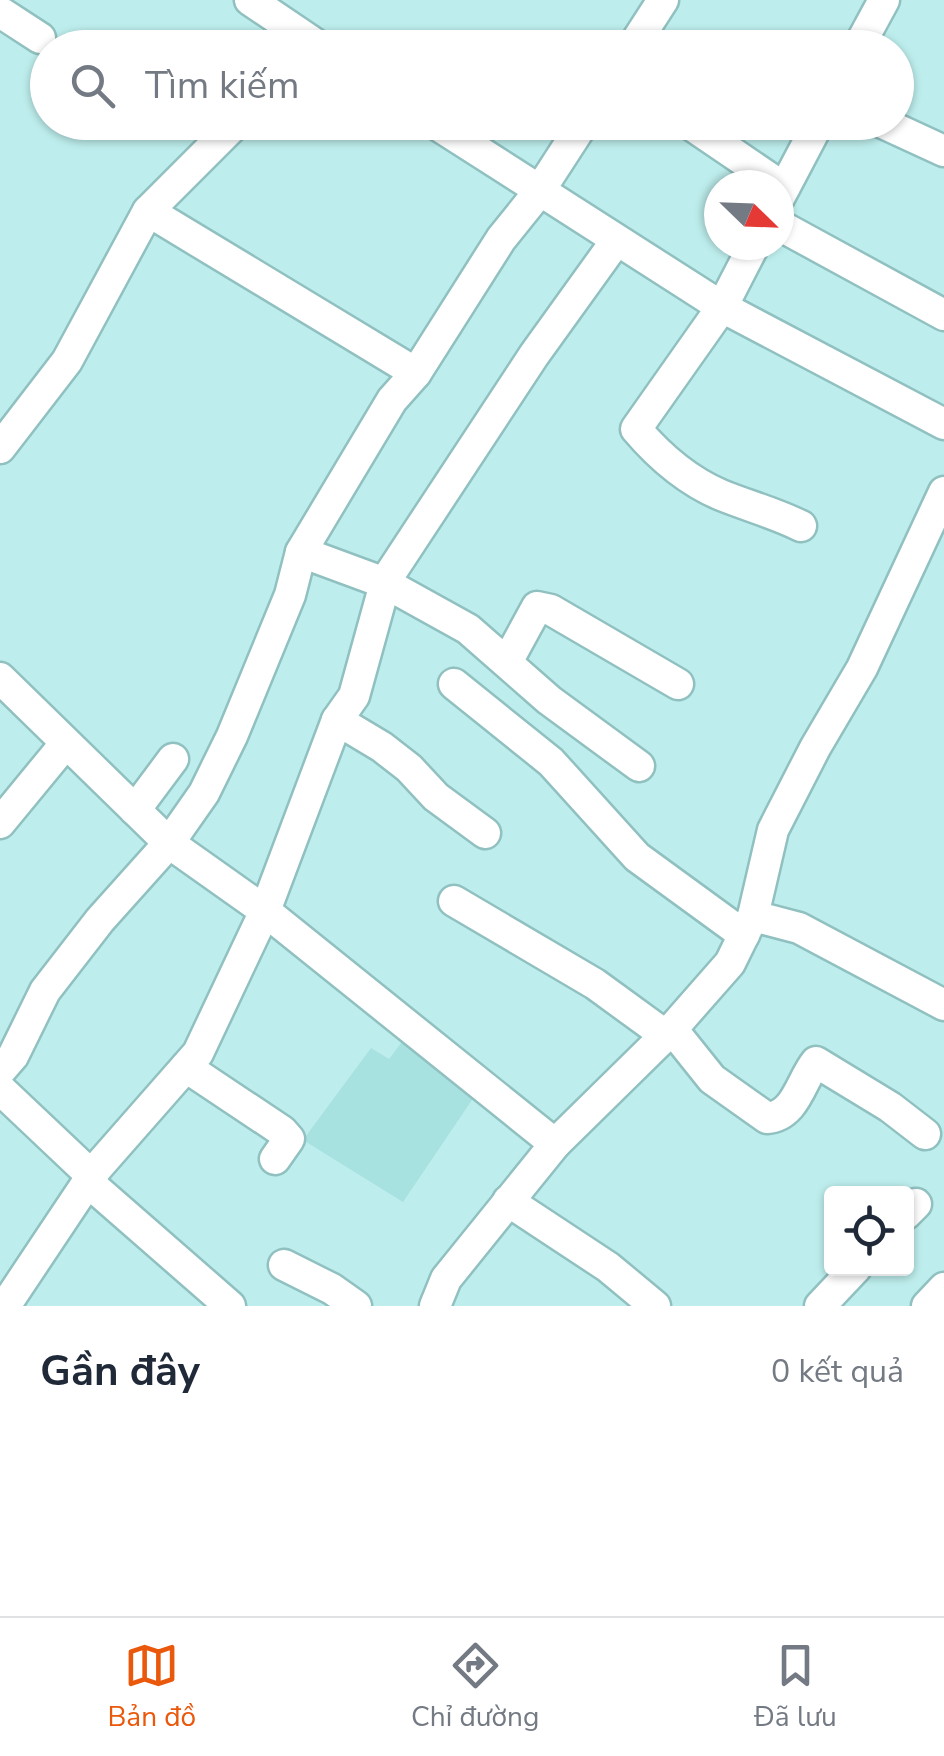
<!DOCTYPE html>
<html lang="vi">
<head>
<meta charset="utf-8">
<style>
  body { margin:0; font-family:"Nunito Sans",sans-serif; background:#f6f6f7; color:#1f2937 }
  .controls { position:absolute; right:30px; bottom:30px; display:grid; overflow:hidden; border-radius:10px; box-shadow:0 2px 8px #0004 }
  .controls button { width:90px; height:90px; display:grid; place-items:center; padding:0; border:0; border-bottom:2px solid #e0e1e3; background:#fff; color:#1f2937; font:50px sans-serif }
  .compass { position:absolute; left:704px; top:170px; width:90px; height:90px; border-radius:50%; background:#fff; box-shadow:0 2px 8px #0004; rotate:113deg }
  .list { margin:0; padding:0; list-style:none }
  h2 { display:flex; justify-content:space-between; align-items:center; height:130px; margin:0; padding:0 40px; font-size:42px }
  h2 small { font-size:32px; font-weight:400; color:#747a83 }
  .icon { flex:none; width:55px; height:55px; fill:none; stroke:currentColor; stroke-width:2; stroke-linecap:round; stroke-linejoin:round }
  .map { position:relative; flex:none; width:944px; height:1306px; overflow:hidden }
  .search { position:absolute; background:#fff; box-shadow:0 2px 8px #0004; left:30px; right:30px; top:30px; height:110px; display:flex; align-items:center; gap:25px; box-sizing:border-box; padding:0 35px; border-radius:55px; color:#747a83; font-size:38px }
  .sheet { height:310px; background:#fff }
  nav { display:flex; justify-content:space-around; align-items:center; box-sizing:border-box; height:140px; border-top:2px solid #e0e1e3; background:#fff; font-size:28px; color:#747a83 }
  nav a { display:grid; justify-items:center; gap:5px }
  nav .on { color:#ea580c }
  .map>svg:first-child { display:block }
</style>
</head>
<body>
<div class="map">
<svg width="944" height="1306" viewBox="0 0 944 1306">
  <rect width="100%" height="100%" fill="#bdeeed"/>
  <polygon fill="#a7e1e0" points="405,1038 476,1094 403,1202 303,1140 371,1048 389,1059"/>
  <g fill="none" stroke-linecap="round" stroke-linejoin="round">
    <defs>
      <g id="minor">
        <polyline points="250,0 321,48"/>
        <polyline points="0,12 40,38"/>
        <polyline points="632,48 663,0"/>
        <polyline points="858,48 884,0"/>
        <polyline points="433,122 722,307 944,424"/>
        <polyline points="687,122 784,188"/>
        <polyline points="881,122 944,151"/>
        <polyline points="779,198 819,122"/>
        <polyline points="148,211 416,373"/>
        <polyline points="779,225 944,315"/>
        <path d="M754 245 722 307 636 429C659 456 688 481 721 495 748 506 775 513 801 526"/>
        <polyline points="0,448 67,361 148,211 237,122"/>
        <polyline points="301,552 385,583 468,629 549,700 639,766"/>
        <polyline points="507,662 537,607 551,610 678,684"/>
        <polyline points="0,678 169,843 265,911 555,1144"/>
        <polyline points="454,684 551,762 637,857 744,935"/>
        <polyline points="337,720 382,747 409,768 436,797 485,833"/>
        <polyline points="135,810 173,759"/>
        <polyline points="0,823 65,744"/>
        <polyline points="454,901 595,984 665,1035"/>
        <polyline points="753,916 799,928 944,1005"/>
        <path d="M672 1029 712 1079 767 1118C796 1116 801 1080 816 1062L890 1107 925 1134"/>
        <polyline points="186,1067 282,1131 289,1139 275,1159"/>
        <polyline points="0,1071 13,1056 45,991 100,920 169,843 204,793 232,736 290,595 301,552 392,400 416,373 501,239 538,193 584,122"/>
        <polyline points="0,1089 92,1176"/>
        <polyline points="88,1182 230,1306"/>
        <polyline points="508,1201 608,1267 655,1306"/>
        <polyline points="906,1214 916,1204"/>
        <polyline points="284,1265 332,1289 356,1306"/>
        <polyline points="5,1306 97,1168 198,1053 265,911 337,720 354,696 386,580 534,355 616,241"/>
        <polyline points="435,1306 446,1279 555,1144 672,1029 730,963 753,916 773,830 815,748 862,668 944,492"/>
        <polyline points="820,1306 856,1268"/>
        <polyline points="927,1306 944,1288"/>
      </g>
    </defs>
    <use href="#minor" stroke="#90c0bf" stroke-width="35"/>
    <use href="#minor" stroke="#fff" stroke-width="30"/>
  </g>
</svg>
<div class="controls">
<button><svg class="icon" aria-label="locate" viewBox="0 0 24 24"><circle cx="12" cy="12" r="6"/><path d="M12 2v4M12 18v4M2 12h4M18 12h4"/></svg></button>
</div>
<svg class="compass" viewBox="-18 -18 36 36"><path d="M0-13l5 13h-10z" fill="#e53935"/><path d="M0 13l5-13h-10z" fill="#747a83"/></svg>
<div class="search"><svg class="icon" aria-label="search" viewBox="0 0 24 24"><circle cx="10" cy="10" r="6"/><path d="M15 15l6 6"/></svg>Tìm kiếm</div>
</div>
<section class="sheet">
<h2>Gần đây<small>0 kết quả</small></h2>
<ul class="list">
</ul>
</section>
<nav>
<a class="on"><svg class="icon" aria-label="map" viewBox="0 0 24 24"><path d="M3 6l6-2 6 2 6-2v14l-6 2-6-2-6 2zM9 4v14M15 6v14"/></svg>Bản đồ</a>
<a><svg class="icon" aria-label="directions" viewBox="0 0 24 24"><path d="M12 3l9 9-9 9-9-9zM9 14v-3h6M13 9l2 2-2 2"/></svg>Chỉ đường</a>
<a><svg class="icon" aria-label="saved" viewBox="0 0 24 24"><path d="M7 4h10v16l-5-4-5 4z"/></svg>Đã lưu</a>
</nav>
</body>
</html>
